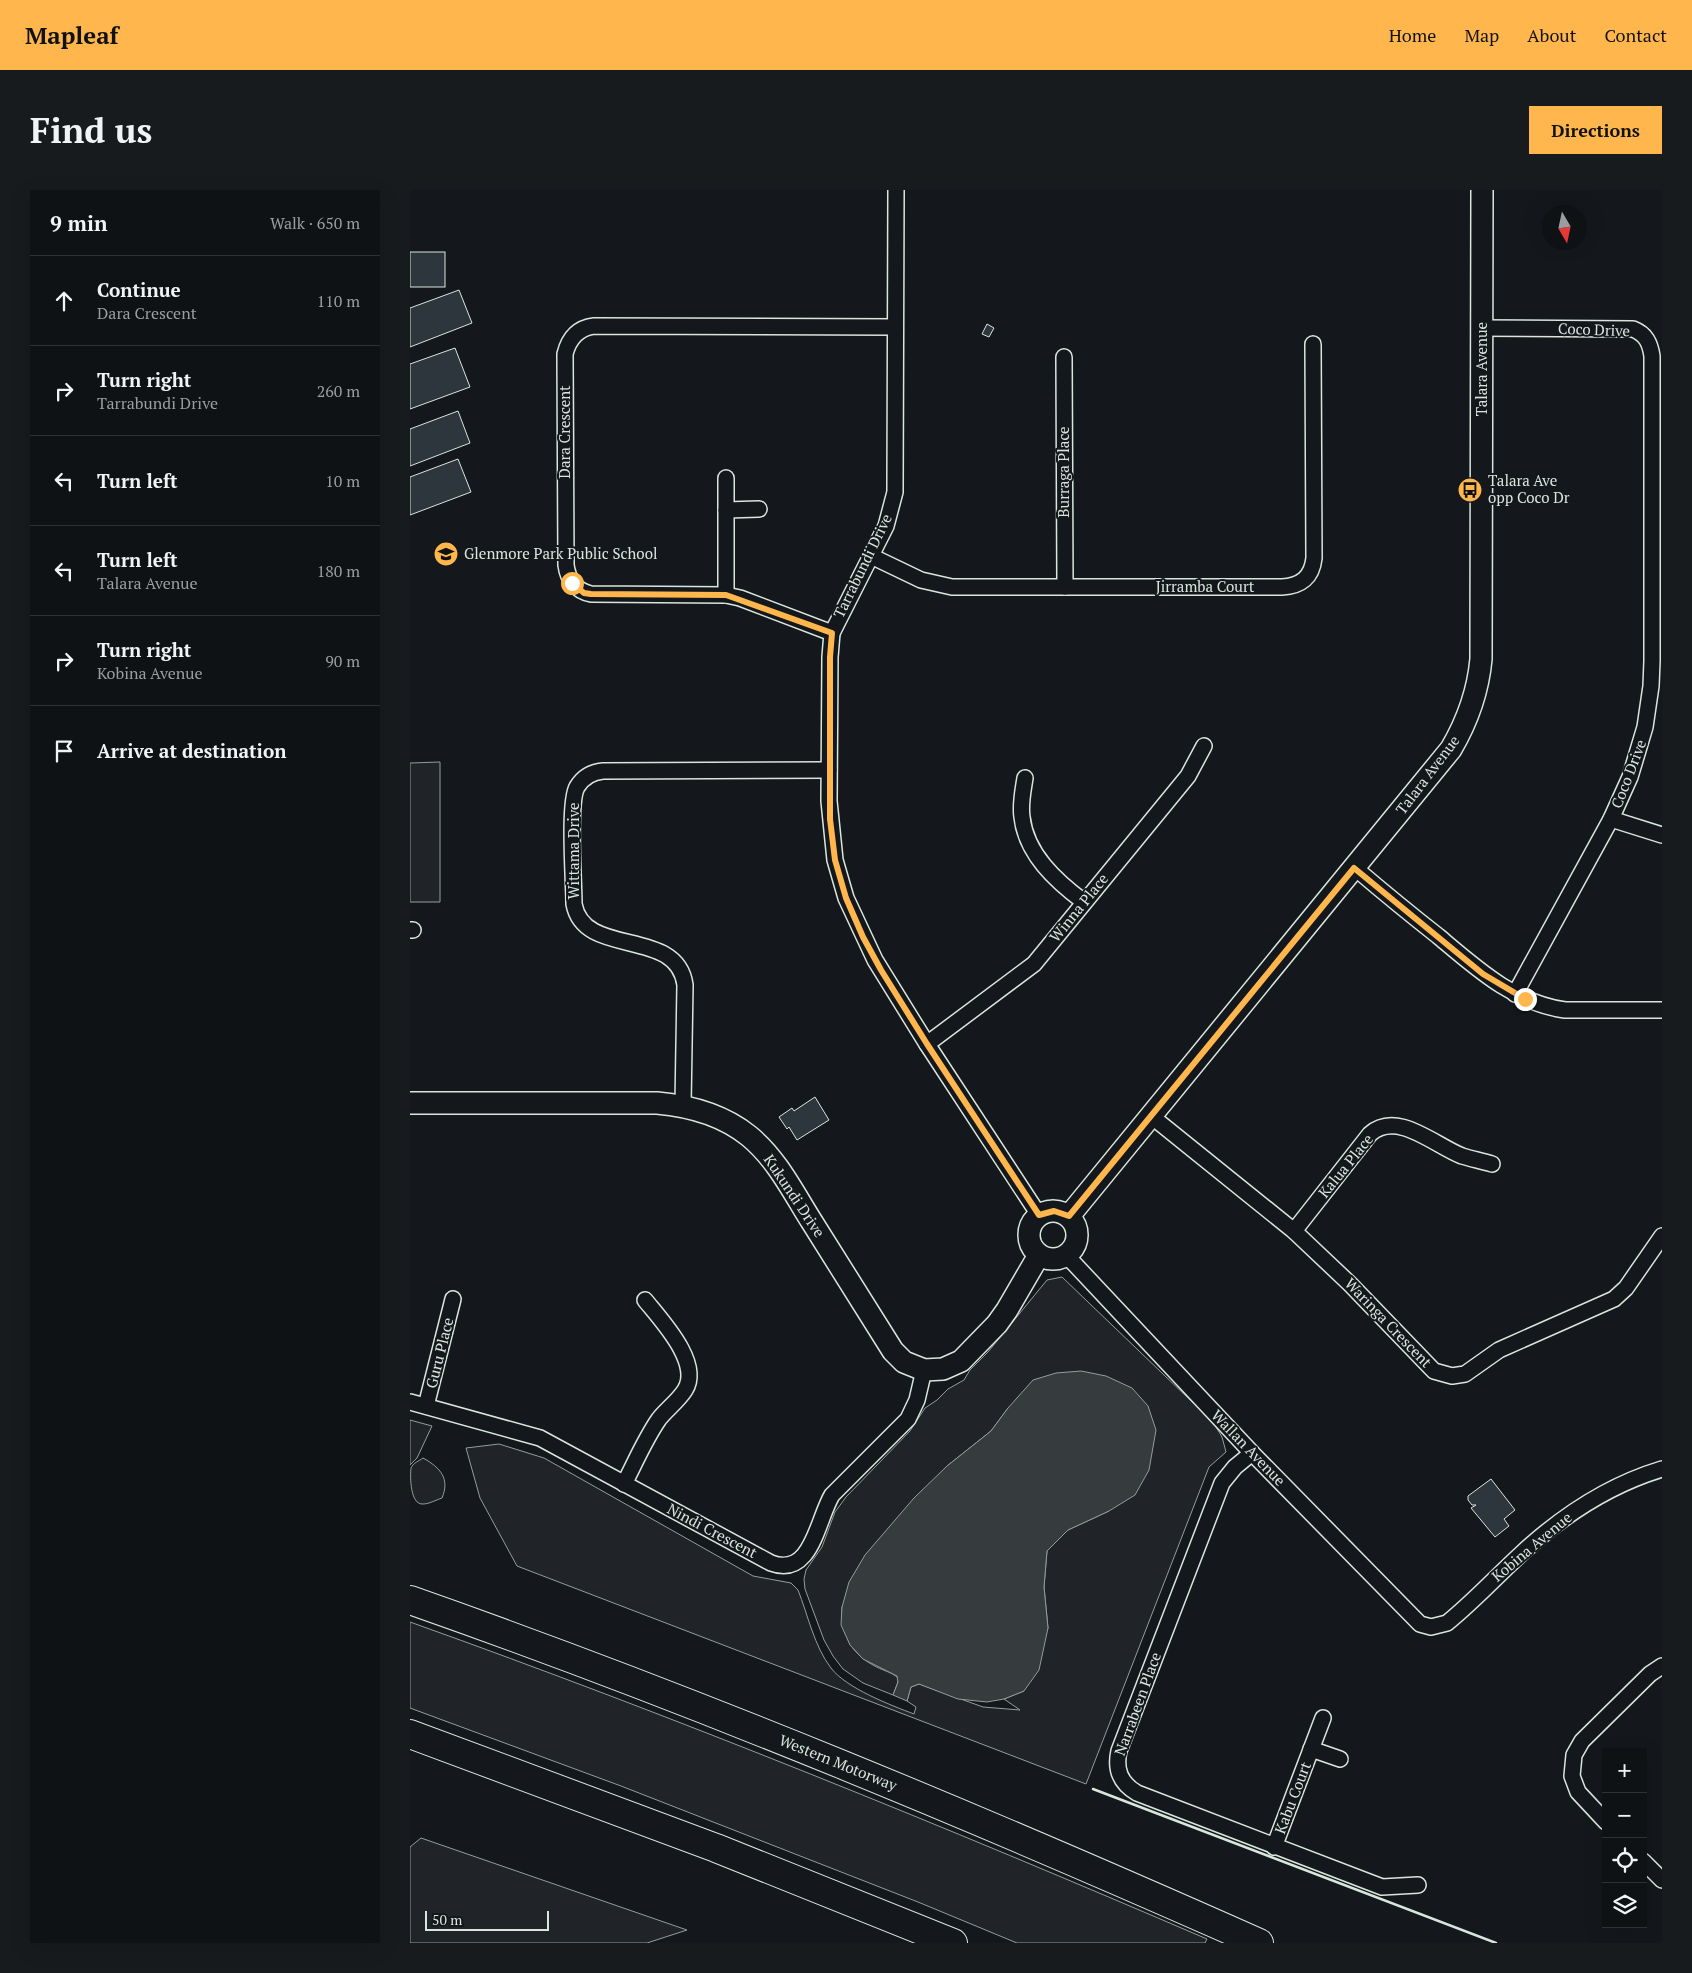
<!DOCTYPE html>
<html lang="en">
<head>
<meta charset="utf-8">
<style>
  body { margin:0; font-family:"PT Serif",serif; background:#181b1e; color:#f1f3f6 }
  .controls { position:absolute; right:15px; bottom:15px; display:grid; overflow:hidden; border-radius:0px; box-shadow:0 5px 20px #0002 }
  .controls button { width:45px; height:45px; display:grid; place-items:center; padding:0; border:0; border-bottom:1px solid #2f3234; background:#0f1215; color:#f1f3f6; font:25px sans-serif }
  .compass { position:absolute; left:1132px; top:15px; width:45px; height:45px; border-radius:50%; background:#0f1215; box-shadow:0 5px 20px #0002; rotate:171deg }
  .scale { position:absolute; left:15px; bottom:12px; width:124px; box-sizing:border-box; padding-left:5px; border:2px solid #d8e6dc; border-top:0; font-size:14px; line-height:18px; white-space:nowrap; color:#d8e6dc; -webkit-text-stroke:4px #14181c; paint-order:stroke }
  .stop { position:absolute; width:15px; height:15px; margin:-11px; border:4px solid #ffb74d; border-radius:50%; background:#fff }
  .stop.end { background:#ffb74d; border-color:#fff; box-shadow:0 1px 5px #0008 }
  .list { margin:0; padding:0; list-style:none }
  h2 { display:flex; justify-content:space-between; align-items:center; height:65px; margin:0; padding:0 20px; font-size:21px }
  h2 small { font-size:16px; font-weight:400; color:#9b9ea0 }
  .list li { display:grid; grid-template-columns:32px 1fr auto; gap:15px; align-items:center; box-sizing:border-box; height:90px; padding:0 20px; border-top:1px solid #2f3234 }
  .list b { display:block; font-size:19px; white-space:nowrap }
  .list p { margin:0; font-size:16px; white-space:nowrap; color:#9b9ea0 }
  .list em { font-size:16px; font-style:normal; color:#9b9ea0 }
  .icon { flex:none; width:28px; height:28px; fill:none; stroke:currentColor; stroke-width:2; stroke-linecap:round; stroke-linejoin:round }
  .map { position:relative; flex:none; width:1252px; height:1753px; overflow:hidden; border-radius:0px }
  header { display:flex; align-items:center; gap:30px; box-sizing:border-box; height:70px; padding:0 25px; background:#ffb74d; color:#111 }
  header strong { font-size:24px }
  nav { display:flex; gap:28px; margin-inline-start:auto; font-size:18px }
  .intro { display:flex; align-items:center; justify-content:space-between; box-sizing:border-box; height:120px; padding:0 30px }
  h1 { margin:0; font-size:35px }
  .button { padding:12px 22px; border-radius:0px; background:#ffb74d; color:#111; font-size:18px; font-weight:700 }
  main { display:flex; gap:30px; padding:0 30px }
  aside { flex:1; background:#0f1215; border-radius:0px; box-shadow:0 5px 20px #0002 }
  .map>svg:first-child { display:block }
</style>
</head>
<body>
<header>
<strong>Mapleaf</strong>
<nav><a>Home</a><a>Map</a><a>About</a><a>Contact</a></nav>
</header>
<div class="intro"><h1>Find us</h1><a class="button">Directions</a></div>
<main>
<aside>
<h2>9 min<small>Walk · 650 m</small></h2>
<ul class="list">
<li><svg class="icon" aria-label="ahead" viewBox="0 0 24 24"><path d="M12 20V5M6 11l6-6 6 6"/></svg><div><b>Continue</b><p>Dara Crescent</p></div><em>110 m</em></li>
<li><svg class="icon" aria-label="right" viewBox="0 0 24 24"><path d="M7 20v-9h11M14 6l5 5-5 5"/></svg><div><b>Turn right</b><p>Tarrabundi Drive</p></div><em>260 m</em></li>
<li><svg class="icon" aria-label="left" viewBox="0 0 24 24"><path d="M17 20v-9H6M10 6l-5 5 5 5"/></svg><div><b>Turn left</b></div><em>10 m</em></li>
<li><svg class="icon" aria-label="left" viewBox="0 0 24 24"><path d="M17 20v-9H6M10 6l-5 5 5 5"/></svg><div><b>Turn left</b><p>Talara Avenue</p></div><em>180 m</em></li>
<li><svg class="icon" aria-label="right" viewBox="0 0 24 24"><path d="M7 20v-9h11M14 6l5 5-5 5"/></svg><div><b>Turn right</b><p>Kobina Avenue</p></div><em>90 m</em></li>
<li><svg class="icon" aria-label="arrive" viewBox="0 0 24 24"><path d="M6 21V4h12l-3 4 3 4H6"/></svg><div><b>Arrive at destination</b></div></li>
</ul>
</aside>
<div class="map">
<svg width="1252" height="1753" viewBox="0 0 1252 1753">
  <rect width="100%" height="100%" fill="#14181c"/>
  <g fill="#202428" stroke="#939e99">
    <polygon points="30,572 30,712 0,712 0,573"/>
    <path d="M652 1087 803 1232 812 1247 816 1262 799 1277 676 1594 107 1376 70 1308 56 1258 89 1254 134 1268 343 1386 381 1393 388 1400C398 1425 404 1456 421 1478 436 1498 480 1515 504 1524L506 1517 497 1511 501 1497 509 1494 573 1517 610 1520 594 1509 614 1501 638 1438 634 1397 637 1361 658 1340 699 1321 598 1218 581 1241 537 1276 432 1417C431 1442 440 1463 463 1475 471 1480 482 1482 488 1488V1492L483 1505 453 1493 433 1479 423 1466 414 1450 395 1399 394 1389 396 1380 412 1357 425 1322 436 1307 500 1241 515 1218 527 1210 538 1199 554 1190 560 1180 578 1162 637 1090Z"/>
    <polygon points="0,1230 22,1236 7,1268 0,1275"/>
    <path d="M13 1268C31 1278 40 1289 32 1308 26 1310 19 1314 13 1314 0 1315 0 1286 1 1278 3 1273 9 1271 13 1268Z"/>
    <path d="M0 1432C269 1528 534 1636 797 1749L795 1753H607L508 1712 211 1596 0 1518Z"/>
    <polygon points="11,1648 277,1740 237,1753 0,1753 0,1657"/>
  </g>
  <polygon fill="#363b3e" stroke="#939e99" points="671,1181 696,1186 722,1198 738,1216 746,1240 739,1280 725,1305 699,1321 658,1340 637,1361 634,1397 638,1438 629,1480 614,1501 594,1509 577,1512 548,1509 509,1494 501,1497 497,1511 483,1505 488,1492 487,1486 453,1469 440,1455 431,1435 432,1417 439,1392 455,1365 504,1308 537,1276 581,1241 598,1218 623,1190 646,1183"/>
  <g fill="#2c363c" stroke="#d8e6dc">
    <rect x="0" y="62" width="35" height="35"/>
    <polygon points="49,100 62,133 0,157 0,118"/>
    <polygon points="577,134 584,138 579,147 572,144"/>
    <polygon points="45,158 60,197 0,219 0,174"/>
    <polygon points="48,221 60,253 0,276 0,239"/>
    <polygon points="48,269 61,302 0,325 0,287"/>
    <polygon points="405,907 419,930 387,950 379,937 377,939 369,927 382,918 384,921"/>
    <polygon points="1081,1289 1105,1320 1094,1329 1099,1336 1085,1347 1061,1318 1066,1315 1062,1315 1058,1310 1058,1306"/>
  </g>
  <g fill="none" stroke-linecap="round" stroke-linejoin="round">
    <defs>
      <g id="street">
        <polyline points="486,0 485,302 476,336 422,443 420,467 419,611 425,670 436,708 465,770 517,854 629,1025"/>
        <path d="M1072 138 1223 139C1236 144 1240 153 1242 166V471L1241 496 1235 537 1220 587 1201 629 1105 804"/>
        <polyline points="654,167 655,397"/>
        <polyline points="316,288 316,405"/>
        <polyline points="316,320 349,319"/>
        <path d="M461 366 511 390 542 397H872C891 396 902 387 904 368L903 154"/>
        <path d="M422 443 330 408 316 405 181 404C166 401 158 390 156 375L155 164C159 148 168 138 184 136L485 137"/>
        <path d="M615 588C613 601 610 614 612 627 616 664 646 691 674 712"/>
        <polyline points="1201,629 1252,645"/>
        <path d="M945 678C972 701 1000 724 1028 746 1066 778 1104 813 1155 820H1252"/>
        <polyline points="0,740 3,740"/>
        <polyline points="517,854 624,774 778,586 794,556"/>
        <path d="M273 915 275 795C267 736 174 769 164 714 164 692 158 613 167 597 173 587 182 582 193 581L419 580"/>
        <polyline points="740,925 884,1041 940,1094 1024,1181 1042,1186 1055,1184 1089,1160 1204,1109 1216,1098 1252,1046"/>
        <path d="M884 1041 960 944C987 920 1024 955 1052 966 1062 969 1072 971 1082 974"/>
        <path d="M657 1066 842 1263 1010 1434 1021 1437 1037 1433C1063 1412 1087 1386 1112 1363 1152 1326 1199 1295 1252 1279"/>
        <path d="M0 1212 130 1248 361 1373C402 1388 407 1330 422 1305L498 1229 507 1210 514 1180"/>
        <polyline points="16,1216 43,1109"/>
        <path d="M842 1263 825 1277 812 1293 709 1561C705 1579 710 1593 727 1603L972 1697 1008 1695"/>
        <path d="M214 1294C225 1273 235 1249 249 1229 257 1219 268 1211 275 1200 292 1173 251 1130 235 1110"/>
        <polyline points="901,1559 930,1569"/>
        <polyline points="1196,1632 1168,1602 1162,1586 1164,1565 1172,1551 1240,1484 1252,1476"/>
        <polyline points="864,1657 913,1528"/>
        <polyline points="1233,1671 1252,1690"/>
      </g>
      <g id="secondary">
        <path d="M0 913H247C281 916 313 925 339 946 367 969 383 1002 402 1032 429 1075 456 1118 483 1161L494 1172 514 1180 533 1179 551 1171 587 1134 597 1120 629 1065"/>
        <circle cx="643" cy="1045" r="24"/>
        <path d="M659 1026 1041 559C1058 530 1068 502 1071 469L1072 0"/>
      </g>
      <g id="highway">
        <path d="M0 1410C288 1511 570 1629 849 1753"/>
        <polyline points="0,1544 306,1658 543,1753"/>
      </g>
    </defs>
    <use href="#street" stroke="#d8e6dc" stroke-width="18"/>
    <use href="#secondary" stroke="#d8e6dc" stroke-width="24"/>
    <use href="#highway" stroke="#d8e6dc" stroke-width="30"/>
    <use href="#street" stroke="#14181c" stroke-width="15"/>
    <use href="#secondary" stroke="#14181c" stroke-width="21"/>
    <use href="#highway" stroke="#14181c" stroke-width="28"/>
    <polyline stroke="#d8e6dc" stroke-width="2.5" points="683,1599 1086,1753"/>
  </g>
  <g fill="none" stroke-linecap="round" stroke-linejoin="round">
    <polyline stroke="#ffb74d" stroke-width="6" points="162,393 174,403 181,404 316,405 422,443 420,467 420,629 425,670 436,708 453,747 471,780 517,854 629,1025 644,1021 659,1026 944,678 1073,784 1115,809"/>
  </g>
  <defs>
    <symbol id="bus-disc" viewBox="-11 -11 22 22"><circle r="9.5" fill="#ffb74d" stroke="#14181c"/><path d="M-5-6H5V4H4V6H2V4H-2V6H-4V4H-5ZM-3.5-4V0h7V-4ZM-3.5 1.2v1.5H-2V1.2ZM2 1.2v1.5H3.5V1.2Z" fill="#111"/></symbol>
    <symbol id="school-disc" viewBox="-11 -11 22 22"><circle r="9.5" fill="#ffb74d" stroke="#14181c"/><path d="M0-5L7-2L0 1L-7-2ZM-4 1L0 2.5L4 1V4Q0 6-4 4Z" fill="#111"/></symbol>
  </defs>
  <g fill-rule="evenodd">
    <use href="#bus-disc" x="1046" y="286" width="28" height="28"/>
    <use href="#school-disc" x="22" y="350" width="28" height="28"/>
  </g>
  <g text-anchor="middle" stroke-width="4" stroke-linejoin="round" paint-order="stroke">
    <g font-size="15" fill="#d8e6dc" stroke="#14181c">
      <text transform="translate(1184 140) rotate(2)" y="5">Coco Drive</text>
      <text transform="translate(1072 179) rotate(-90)" y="5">Talara Avenue</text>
      <text transform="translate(155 242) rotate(-90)" y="5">Dara Crescent</text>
      <text transform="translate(654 282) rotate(-90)" y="5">Burraga Place</text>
      <text transform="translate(453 376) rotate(-64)" y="5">Tarrabundi Drive</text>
      <text x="795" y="402">Jirramba Court</text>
      <text transform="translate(1219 584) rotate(-69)" y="5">Coco Drive</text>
      <text transform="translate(1018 585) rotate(-53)" y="5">Talara Avenue</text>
      <text transform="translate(164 661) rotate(-90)" y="5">Wittama Drive</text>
      <text transform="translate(669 718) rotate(-51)" y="5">Winna Place</text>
      <text transform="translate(936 976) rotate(-51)" y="5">Kalua Place</text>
      <text transform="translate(384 1006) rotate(56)" y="5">Kukundi Drive</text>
      <text transform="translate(978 1133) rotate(46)" y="5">Waringa Crescent</text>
      <text transform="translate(30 1163) rotate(-76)" y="5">Guru Place</text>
      <text transform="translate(838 1258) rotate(46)" y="5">Wallan Avenue</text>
      <text transform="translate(302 1341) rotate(28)" y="5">Nindi Crescent</text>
      <text transform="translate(1122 1357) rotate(-40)" y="5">Kobina Avenue</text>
      <text transform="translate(728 1514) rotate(-70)" y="5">Narrabeen Place</text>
      <text transform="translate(428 1573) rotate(22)" y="5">Western Motorway</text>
      <text transform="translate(883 1608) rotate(-69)" y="5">Kabu Court</text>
    </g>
    <g font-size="15" fill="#d8e6dc" stroke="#14181c" text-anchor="start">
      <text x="1078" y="296">Talara Ave<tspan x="1078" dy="17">opp Coco Dr</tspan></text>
      <text x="54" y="369">Glenmore Park Public School</text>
    </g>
  </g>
</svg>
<div class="controls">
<button>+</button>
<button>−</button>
<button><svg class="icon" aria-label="locate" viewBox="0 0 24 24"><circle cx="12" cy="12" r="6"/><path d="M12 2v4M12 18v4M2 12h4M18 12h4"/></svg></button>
<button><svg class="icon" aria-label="layers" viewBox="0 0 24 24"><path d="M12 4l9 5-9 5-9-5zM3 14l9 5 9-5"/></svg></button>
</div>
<svg class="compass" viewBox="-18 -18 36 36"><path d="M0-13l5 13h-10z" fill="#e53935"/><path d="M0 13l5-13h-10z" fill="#9b9ea0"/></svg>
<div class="scale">50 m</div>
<div class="stop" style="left:162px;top:393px"></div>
<div class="stop end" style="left:1115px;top:809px"></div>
</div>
</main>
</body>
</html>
